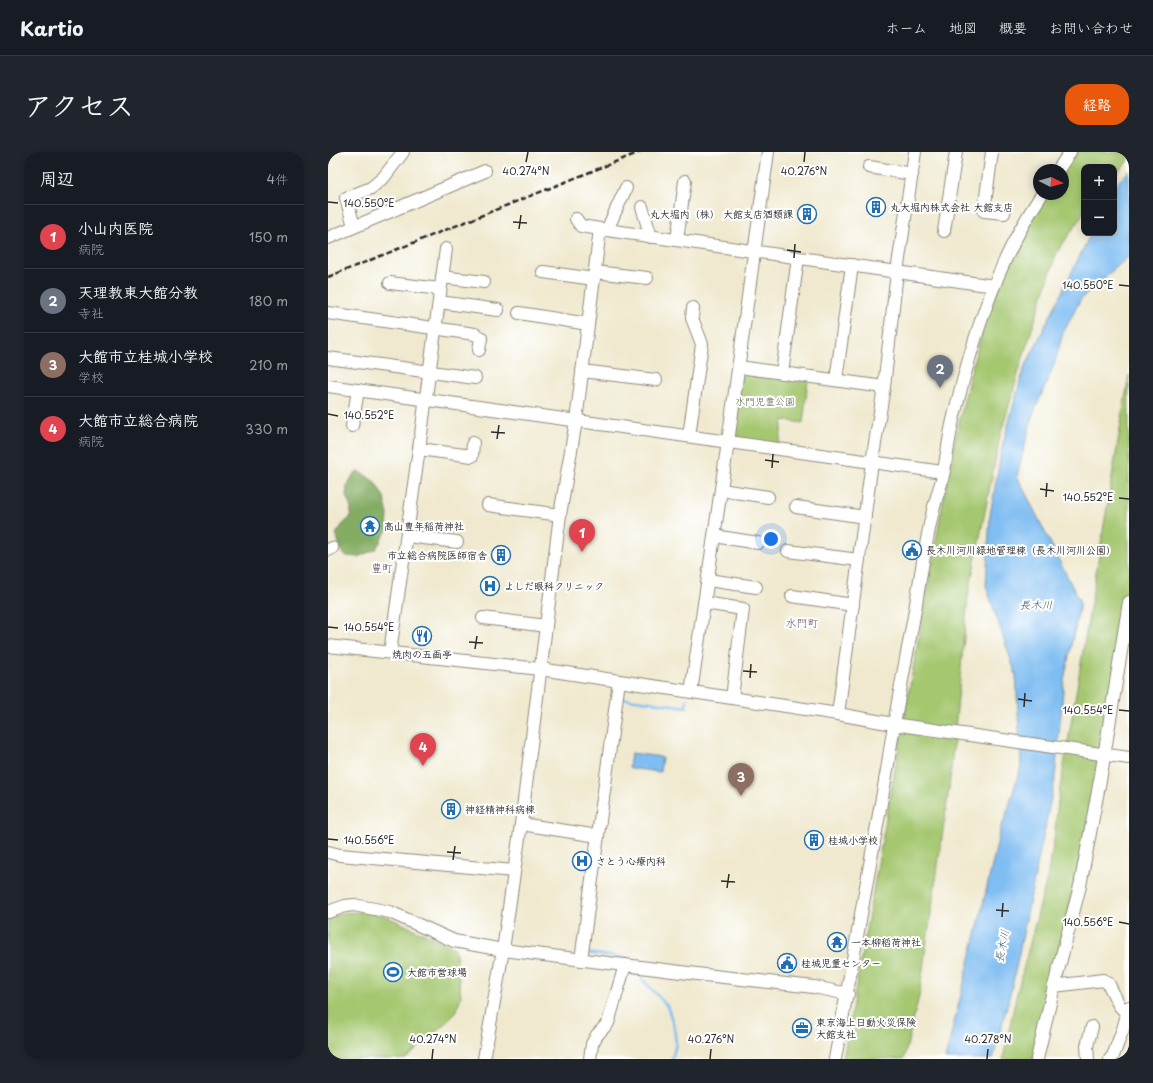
<!DOCTYPE html>
<html lang="ja">
<head>
<meta charset="utf-8">
<style>
  body { margin:0; font-family:"Playpen Sans","Klee One",sans-serif; background:#20242c; color:#f1f3f6 }
  .controls { position:absolute; right:12px; top:12px; display:grid; overflow:hidden; border-radius:8px; box-shadow:0 2px 10px #0003 }
  .controls button { width:36px; height:36px; display:grid; place-items:center; padding:0; border:0; border-bottom:1px solid #363941; background:#171b24; color:#f1f3f6; font:20px sans-serif }
  .compass { position:absolute; left:705px; top:12px; width:36px; height:36px; border-radius:50%; background:#171b24; box-shadow:0 2px 10px #0003; rotate:96deg }
  .you { position:absolute; left:443px; top:387px; width:14px; height:14px; margin:-10px; border:3px solid #fff; border-radius:50%; background:#1a73e8; box-shadow:0 0 0 6px #1a73e833 }
  .badge { display:grid; place-items:center; width:26px; height:26px; border-radius:50%; background:#ea580c; color:#fff; font-size:13px; font-weight:700 }
  .pin { position:absolute; translate:-50% -33px; filter:drop-shadow(0 1px 2px #0008) }
  .pin::after { content:''; position:absolute; top:21px; width:14px; height:12px; background:inherit; clip-path:polygon(0 0,100% 0,50% 100%) }
  .list { margin:0; padding:0; list-style:none }
  h2 { display:flex; justify-content:space-between; align-items:center; height:52px; margin:0; padding:0 16px; font-size:17px }
  h2 small { font-size:13px; font-weight:400; color:#9ea1a6 }
  .list li { display:grid; grid-template-columns:26px 1fr auto; gap:12px; align-items:center; box-sizing:border-box; height:64px; padding:0 16px; border-top:1px solid #363941 }
  .list b { display:block; font-size:15px; white-space:nowrap }
  .list p { margin:0; font-size:13px; white-space:nowrap; color:#9ea1a6 }
  .list em { font-size:13px; font-style:normal; color:#9ea1a6 }
  .map { position:relative; flex:none; width:801px; height:907px; overflow:hidden; border-radius:16px }
  header { display:flex; align-items:center; gap:24px; box-sizing:border-box; height:56px; padding:0 20px; background:#171b24; border-bottom:1px solid #363941 }
  header strong { font-size:19px }
  nav { display:flex; gap:22px; margin-inline-start:auto; font-size:14px }
  .intro { display:flex; align-items:center; justify-content:space-between; box-sizing:border-box; height:96px; padding:0 24px }
  h1 { margin:0; font-size:28px }
  .button { padding:10px 18px; border-radius:16px; background:#ea580c; color:#fff; font-size:14px; font-weight:700 }
  main { display:flex; gap:24px; padding:0 24px }
  aside { flex:1; background:#171b24; border-radius:16px; box-shadow:0 2px 10px #0003 }
  .map>svg:first-child { display:block }
</style>
</head>
<body>
<header>
<strong>Kartio</strong>
<nav><a>ホーム</a><a>地図</a><a>概要</a><a>お問い合わせ</a></nav>
</header>
<div class="intro"><h1>アクセス</h1><a class="button">経路</a></div>
<main>
<aside>
<h2>周辺<small>4件</small></h2>
<ul class="list">
<li><span class="badge" style="background:#e0444e">1</span><div><b>小山内医院</b><p>病院</p></div><em>150 m</em></li>
<li><span class="badge" style="background:#6b7280">2</span><div><b>天理教東大館分教</b><p>寺社</p></div><em>180 m</em></li>
<li><span class="badge" style="background:#8d6e63">3</span><div><b>大館市立桂城小学校</b><p>学校</p></div><em>210 m</em></li>
<li><span class="badge" style="background:#e0444e">4</span><div><b>大館市立総合病院</b><p>病院</p></div><em>330 m</em></li>
</ul>
</aside>
<div class="map">
<svg width="801" height="907" viewBox="0 0 801 907">
  <rect width="100%" height="100%" fill="#fff"/>
  <filter id="ink" filterUnits="userSpaceOnUse"><feTurbulence type="fractalNoise" baseFrequency=".025" numOctaves="2"/><feDisplacementMap in="SourceGraphic" scale="8" xChannelSelector="R" yChannelSelector="G"/><feConvolveMatrix kernelMatrix="1 2 1 2 8 2 1 2 1" color-interpolation-filters="sRGB"/></filter>
  <filter id="wash" filterUnits="userSpaceOnUse"><feTurbulence type="fractalNoise" baseFrequency=".012" numOctaves="4" result="noise"/><feDisplacementMap in="SourceGraphic" scale="16" xChannelSelector="R" yChannelSelector="G"/><feGaussianBlur stdDeviation="0.9" result="paint"/><feColorMatrix in="noise" values="0 0 0 0 0 0 0 0 0 0 0 0 0 0 0 0 0 1.4 0 .05"/><feComposite in="paint" operator="in"/></filter>
  <g filter="url(#wash)">
    <rect width="100%" height="100%" fill="#f0e9cf"/>
    <g fill="#a5c770" stroke="#68794e">
      <path d="M749 0H801V8L786 24V15H756V61L729 100 696 202 672 284 640 445 621 637 591 844 576 907H515L620 322C629 279 638 236 650 194 666 142 689 88 718 42H735V18Z"/>
      <polygon points="414,219 480,228 475,271 455,268 451,293 410,288 406,281"/>
      <polygon points="801,223 801,441 761,669 706,907 675,907 688,845 719,726 726,689 730,649"/>
      <polygon points="33,760 55,763 127,796 133,844 128,861 78,907 0,907 0,767 13,761"/>
    </g>
    <polygon fill="#84ac62" stroke="#586c46" points="31,319 47,330 56,345 60,363 59,378 48,397 30,405 18,404 14,401 8,382 15,372 22,366 23,356 18,344 19,334 25,323"/>
    <g fill="#7fbdf2" stroke="#55748e">
      <polygon points="801,19 801,104 753,147 735,181 726,213 704,265 689,324 751,448 752,452 736,528 727,627 684,835 665,907 617,907 648,782 673,675 677,667 693,614 688,523 658,434 662,363 674,295 695,219 763,81 786,81 786,38 792,28"/>
      <polygon points="303,601 334,605 332,620 301,616"/>
    </g>
    <g fill="none" stroke-linecap="round" stroke-linejoin="round">
      <g stroke="#7fbdf2" stroke-width="2.5">
        <polyline points="293,546 358,555 359,547"/>
        <polyline points="257,801 300,806"/>
        <polyline points="308,820 339,854 346,874 348,892 344,907"/>
      </g>
    </g>
  </g>
  <g filter="url(#ink)">
    <g fill="none" stroke-linecap="round" stroke-linejoin="round">
      <defs>
        <g id="minor">
          <polyline points="664,0 656,59 676,61"/>
          <polyline points="541,15 584,22"/>
          <polyline points="730,18 742,0"/>
          <polyline points="314,55 323,85"/>
          <polyline points="248,67 253,74 272,77 666,134"/>
          <polyline points="26,74 18,46 43,36 56,25 75,0"/>
          <polyline points="279,78 298,36"/>
          <polyline points="616,79 628,0"/>
          <polyline points="0,86 157,19"/>
          <polyline points="349,88 357,29"/>
          <polyline points="215,120 266,127"/>
          <polyline points="267,120 319,126"/>
          <polyline points="114,125 156,130"/>
          <polyline points="62,131 112,137"/>
          <polyline points="111,150 170,158"/>
          <polyline points="0,161 147,182 153,186 151,198"/>
          <polyline points="191,161 260,172"/>
          <polyline points="0,206 147,226"/>
          <polyline points="411,215 556,235"/>
          <polyline points="254,219 328,228"/>
          <polyline points="454,221 470,106"/>
          <polyline points="508,228 524,113"/>
          <polyline points="0,234 615,320"/>
          <polyline points="24,274 30,238"/>
          <polyline points="361,284 374,192 364,166 365,156"/>
          <polyline points="91,297 144,304 145,291"/>
          <polyline points="393,338 440,345"/>
          <polyline points="160,353 232,363"/>
          <polyline points="468,355 537,365"/>
          <polyline points="79,384 129,390"/>
          <polyline points="386,384 430,391"/>
          <polyline points="0,398 4,396"/>
          <polyline points="460,399 531,408"/>
          <polyline points="380,428 428,435"/>
          <polyline points="464,444 525,453"/>
          <polyline points="376,451 415,457 404,546"/>
          <polyline points="155,466 218,474"/>
          <polyline points="0,494 212,517 510,562 565,572 801,606"/>
          <polyline points="62,500 91,297 118,97"/>
          <polyline points="363,540 400,290 440,0"/>
          <polyline points="510,562 544,310 556,235 569,120 587,0"/>
          <polyline points="193,672 270,684"/>
          <polyline points="0,700 12,703 186,719"/>
          <polyline points="0,760 17,754 26,753 62,760 126,789 175,798 377,823 486,835 520,842"/>
          <polyline points="253,808 291,529"/>
          <polyline points="726,834 775,828 780,831 791,853 799,862"/>
          <polyline points="156,907 175,798 193,672 232,363 248,269 272,77"/>
          <polyline points="262,907 264,892 269,883 280,871 297,813"/>
          <path d="M507 907 560 612C567 560 578 509 587 458 592 426 597 394 604 363 607 348 613 334 616 319 619 302 621 285 625 268 644 189 668 110 714 42"/>
          <polyline points="709,907 726,834 752,734 773,623 801,450"/>
          <polyline points="760,907 759,894 764,875"/>
          <polyline points="782,907 785,904 795,877 801,855"/>
        </g>
      </defs>
      <use href="#minor" stroke="#8e8a7d" stroke-width="14"/>
      <use href="#minor" stroke="#fff" stroke-width="12"/>
      <polyline stroke="#2b2b2b" stroke-width="2.5" stroke-dasharray="6 3" stroke-linecap="butt" points="0,125 312,0"/>
    </g>
  </g>
  <path fill="none" stroke="#2b2b2b" stroke-width="1.5" d="M198 10 200 0M476 10 477 0M0 50 10 51M185 70 199 71M191 77 193 63M459 98 473 100M466 106 467 92M791 133 801 134M0 262 10 264M163 280 177 281M169 287 171 273M437 308 451 310M444 316 445 302M712 337 726 339M718 345 719 331M791 346 801 347M0 475 10 476M141 490 155 491M147 497 149 484M415 519 429 520M422 526 423 512M690 547 704 549M696 555 697 541M791 558 801 559M0 687 10 688M119 700 133 701M125 708 127 694M393 729 407 730M399 736 401 722M668 758 681 759M674 765 675 751M791 770 801 772M104 907 105 897M382 907 383 897M659 907 660 897"/>
  <defs>
    <symbol id="building-ring" viewBox="-11 -11 22 22"><circle r="9.5" fill="#fff" stroke="#1f6fb2" stroke-width="1.5"/><path d="M-4-6H4V6H1V3H-1V6H-4ZM-2.5-4.3h1.7v1.8h-1.7ZM.8-4.3h1.7v1.8H.8ZM-2.5-1h1.7V.8h-1.7ZM.8-1h1.7V.8H.8Z" fill="#1f6fb2"/></symbol>
    <symbol id="temple-ring" viewBox="-11 -11 22 22"><circle r="9.5" fill="#fff" stroke="#1f6fb2" stroke-width="1.5"/><path d="M0-6L5-2H3V0L6.5 2.5H4V6H1.5V3h-3V6H-4V2.5H-6.5L-3 0V-2H-5Z" fill="#1f6fb2"/></symbol>
    <symbol id="civic-ring" viewBox="-11 -11 22 22"><circle r="9.5" fill="#fff" stroke="#1f6fb2" stroke-width="1.5"/><path d="M-.6-6.5H3V-4.5H.6V-3L4-1V1h2V6H-6V1h2V-1L-.6-3ZM-1.2 2.5V6h2.4V2.5Z" fill="#1f6fb2"/></symbol>
    <symbol id="hospital-ring" viewBox="-11 -11 22 22"><circle r="9.5" fill="#fff" stroke="#1f6fb2" stroke-width="1.5"/><path d="M-5-5h3v3.5h4V-5h3V5h-3V1.5h-4V5h-3Z" fill="#1f6fb2"/></symbol>
    <symbol id="restaurant-ring" viewBox="-11 -11 22 22"><circle r="9.5" fill="#fff" stroke="#1f6fb2" stroke-width="1.5"/><path d="M-5-6h1v4h1v-4h1v4h1v-4h1v5L-1.5 .5V6h-2V.5L-5-1ZM5-6V6H3V1.5H1.5Q1.5-4 5-6Z" fill="#1f6fb2"/></symbol>
    <symbol id="stadium-ring" viewBox="-11 -11 22 22"><circle r="9.5" fill="#fff" stroke="#1f6fb2" stroke-width="1.5"/><path d="M0-5a6.5 5 0 1 0 0 10a6.5 5 0 1 0 0-10ZM-3.5-1.8h7v3.6h-7Z" fill="#1f6fb2"/></symbol>
    <symbol id="office-ring" viewBox="-11 -11 22 22"><circle r="9.5" fill="#fff" stroke="#1f6fb2" stroke-width="1.5"/><path d="M-6-3h4V-5.5h4V-3h4V5H-6ZM-1-4.5V-3h2v-1.5ZM-6 0V1H6V0Z" fill="#1f6fb2"/></symbol>
  </defs>
  <g fill-rule="evenodd">
    <use href="#building-ring" x="537" y="44" width="22" height="22"/>
    <use href="#building-ring" x="468" y="51" width="22" height="22"/>
    <use href="#temple-ring" x="31" y="363" width="22" height="22"/>
    <use href="#civic-ring" x="573" y="387" width="22" height="22"/>
    <use href="#building-ring" x="162" y="392" width="22" height="22"/>
    <use href="#hospital-ring" x="151" y="423" width="22" height="22"/>
    <use href="#restaurant-ring" x="83" y="473" width="22" height="22"/>
    <use href="#building-ring" x="112" y="646" width="22" height="22"/>
    <use href="#building-ring" x="475" y="677" width="22" height="22"/>
    <use href="#hospital-ring" x="243" y="698" width="22" height="22"/>
    <use href="#temple-ring" x="498" y="779" width="22" height="22"/>
    <use href="#civic-ring" x="448" y="800" width="22" height="22"/>
    <use href="#stadium-ring" x="54" y="809" width="22" height="22"/>
    <use href="#office-ring" x="463" y="865" width="22" height="22"/>
  </g>
  <g text-anchor="middle" stroke-width="4" stroke-linejoin="round" paint-order="stroke">
    <g font-size="10" font-weight="bold" fill="#2b2b2b" stroke="#fff" text-anchor="start">
      <text x="562" y="59">丸大堀内株式会社 大館支店</text>
      <text x="465" y="66" text-anchor="end">丸大堀内（株） 大館支店酒類課</text>
      <text x="56" y="378">高山豊年稲荷神社</text>
      <text x="598" y="402">長木川河川緑地管理棟（長木川河川公園）</text>
      <text x="159" y="407" text-anchor="end">市立総合病院医師宿舎</text>
      <text x="176" y="438">よしだ眼科クリニック</text>
      <text x="94" y="506" text-anchor="middle">焼肉の五画亭</text>
      <text x="137" y="661">神経精神科病棟</text>
      <text x="500" y="692">桂城小学校</text>
      <text x="268" y="713">さとう心療内科</text>
      <text x="523" y="794">一本柳稻荷神社</text>
      <text x="473" y="815">桂城児童センター</text>
      <text x="79" y="824">大館市営球場</text>
      <text x="488" y="874">東京海上日動火災保険<tspan x="488" dy="12">大館支社</tspan></text>
    </g>
    <g font-size="10" fill="#566243" stroke="#fff">
      <text x="437" y="253">水門児童公園</text>
    </g>
    <g font-size="11" fill="#6f5566" stroke="#fff">
      <text x="54" y="420">豊町</text>
      <text x="474" y="475">水門町</text>
    </g>
    <g font-size="11" font-style="italic" fill="#485e71" stroke="#fff">
      <text x="708" y="457">長木川</text>
      <text transform="translate(674 794) rotate(-79)" y="4">長木川</text>
    </g>
  </g>
  <g font-size="10" text-anchor="middle" fill="#2b2b2b" stroke="#fff" stroke-width="4" stroke-linejoin="round" paint-order="stroke">
    <text x="198" y="23">40.274°N</text>
    <text x="476" y="23">40.276°N</text>
    <text x="41" y="55">140.550°E</text>
    <text x="760" y="137">140.550°E</text>
    <text x="41" y="267">140.552°E</text>
    <text x="760" y="349">140.552°E</text>
    <text x="41" y="479">140.554°E</text>
    <text x="760" y="562">140.554°E</text>
    <text x="41" y="692">140.556°E</text>
    <text x="760" y="774">140.556°E</text>
    <text x="105" y="891">40.274°N</text>
    <text x="383" y="891">40.276°N</text>
    <text x="660" y="891">40.278°N</text>
  </g>
</svg>
<div class="controls">
<button>+</button>
<button>−</button>
</div>
<svg class="compass" viewBox="-18 -18 36 36"><path d="M0-13l5 13h-10z" fill="#e53935"/><path d="M0 13l5-13h-10z" fill="#9ea1a6"/></svg>
<div class="you"></div>
<div class="pin badge" style="left:254px;top:400px;background:#e0444e">1</div>
<div class="pin badge" style="left:612px;top:236px;background:#6b7280">2</div>
<div class="pin badge" style="left:413px;top:644px;background:#8d6e63">3</div>
<div class="pin badge" style="left:95px;top:614px;background:#e0444e">4</div>
</div>
</main>
</body>
</html>
